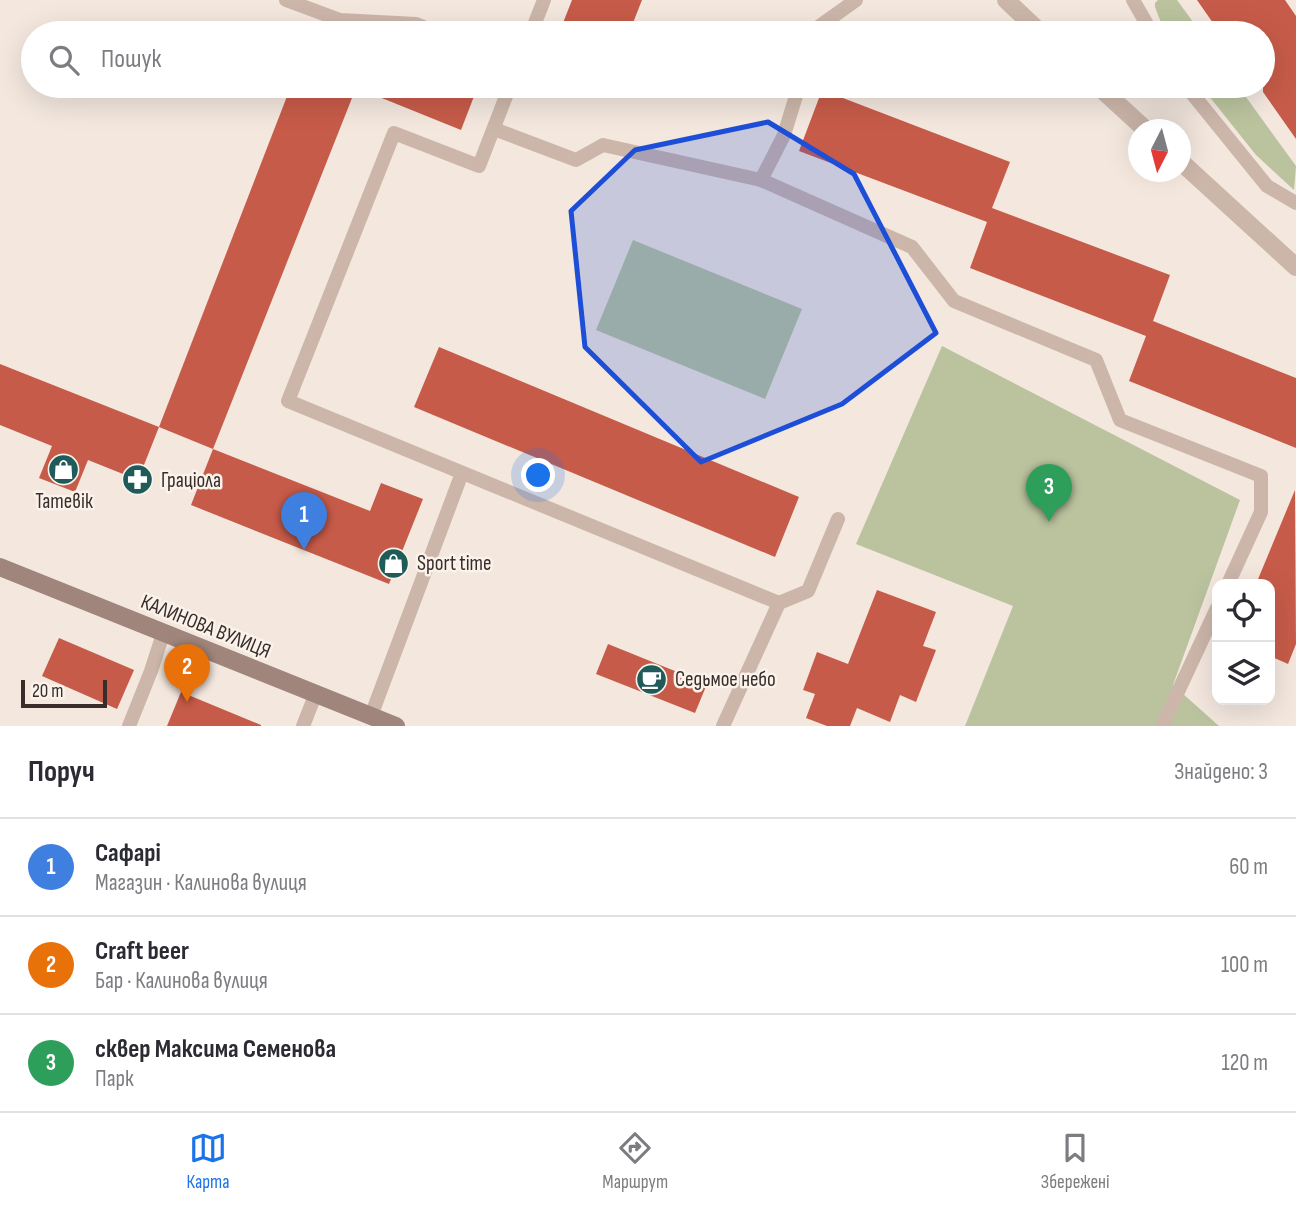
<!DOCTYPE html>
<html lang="uk">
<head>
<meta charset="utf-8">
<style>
  body { margin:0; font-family:"Sofia Sans Condensed",sans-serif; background:#f7f7f7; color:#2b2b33 }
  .controls { position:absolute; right:21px; bottom:21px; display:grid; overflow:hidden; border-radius:14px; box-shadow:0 7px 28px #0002 }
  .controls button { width:63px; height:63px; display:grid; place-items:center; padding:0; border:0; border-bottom:2px solid #e1e1e2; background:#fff; color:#2b2b33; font:35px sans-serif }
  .compass { position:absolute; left:1128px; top:119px; width:63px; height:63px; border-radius:50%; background:#fff; box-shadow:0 7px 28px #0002; rotate:186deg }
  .scale { position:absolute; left:21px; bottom:18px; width:86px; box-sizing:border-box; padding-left:7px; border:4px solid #392d2a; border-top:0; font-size:19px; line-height:24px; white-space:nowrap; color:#392d2a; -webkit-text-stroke:5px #faf2eb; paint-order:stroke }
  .you { position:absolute; left:539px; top:476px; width:24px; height:24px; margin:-18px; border:5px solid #fff; border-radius:50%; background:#1a73e8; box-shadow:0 0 0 10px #1a73e833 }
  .badge { display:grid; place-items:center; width:46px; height:46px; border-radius:50%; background:#1a73e8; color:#fff; font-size:23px; font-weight:700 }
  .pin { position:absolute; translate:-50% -58px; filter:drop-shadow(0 2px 4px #0008) }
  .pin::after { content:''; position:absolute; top:37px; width:24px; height:21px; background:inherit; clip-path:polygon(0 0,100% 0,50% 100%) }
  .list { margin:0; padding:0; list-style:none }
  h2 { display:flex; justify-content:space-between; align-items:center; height:91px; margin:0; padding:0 28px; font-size:30px }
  h2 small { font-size:23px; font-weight:400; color:#7c7c81 }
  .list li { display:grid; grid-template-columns:46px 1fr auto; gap:21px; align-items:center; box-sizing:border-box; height:98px; padding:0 28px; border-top:2px solid #e1e1e2 }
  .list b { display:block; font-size:26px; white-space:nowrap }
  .list p { margin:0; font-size:23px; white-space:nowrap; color:#7c7c81 }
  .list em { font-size:23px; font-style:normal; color:#7c7c81 }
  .icon { flex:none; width:38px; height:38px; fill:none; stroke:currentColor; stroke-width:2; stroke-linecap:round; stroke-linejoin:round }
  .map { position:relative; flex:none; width:1296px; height:726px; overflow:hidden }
  .search { position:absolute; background:#fff; box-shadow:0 7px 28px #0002; left:21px; right:21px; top:21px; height:77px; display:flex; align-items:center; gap:18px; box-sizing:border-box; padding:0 24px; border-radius:38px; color:#7c7c81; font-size:26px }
  .sheet { height:385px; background:#fff }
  nav { display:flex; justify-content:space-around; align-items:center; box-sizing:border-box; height:98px; border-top:2px solid #e1e1e2; background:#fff; font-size:19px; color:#7c7c81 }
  nav a { display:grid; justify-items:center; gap:4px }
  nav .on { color:#1a73e8 }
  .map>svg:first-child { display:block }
</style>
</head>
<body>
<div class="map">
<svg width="1296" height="726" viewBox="0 0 1296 726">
  <rect width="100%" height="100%" fill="#f3e7de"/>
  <g fill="#bac39e">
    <polygon points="1158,0 1177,0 1201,33 1165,33 1155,7 1155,3"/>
    <polygon points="1201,86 1238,86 1296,166 1294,190 1256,155"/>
    <polygon points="633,240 802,309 765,399 596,330"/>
    <polygon points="942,346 1240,500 1173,685 1219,726 965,726 1013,606 856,544"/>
  </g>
  <g fill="#c75b49">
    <polygon points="572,0 642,0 629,33 559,33"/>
    <polygon points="1197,0 1285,0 1296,16 1296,139 1263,92 1263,33 1220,33"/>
    <polygon points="291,86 334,86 354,93 213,449 159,427"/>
    <polygon points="352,86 478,86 461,130"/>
    <polygon points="822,90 1010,162 992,208 1170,275 1153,321 1296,378 1296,448 1129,381 1146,336 970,268 987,222 799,151"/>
    <polygon points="439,347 799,497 775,557 414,407"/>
    <polygon points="0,364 159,427 138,480 88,460 75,492 39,478 52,446 0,425"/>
    <polygon points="213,449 370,511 381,483 423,499 389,584 191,505"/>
    <polygon points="1295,490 1296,644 1288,664 1270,656 1270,584 1256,584"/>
    <polygon points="877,590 936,612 923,646 936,650 916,702 900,695 890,722 857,708 850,726 827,726 806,718 815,694 803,690 817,652 848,664"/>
    <polygon points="59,638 134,670 117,709 42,676"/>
    <polygon points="608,644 707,684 695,713 596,674"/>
    <polygon points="181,692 261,725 261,726 167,726"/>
  </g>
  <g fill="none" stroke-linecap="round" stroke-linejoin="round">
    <g stroke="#ccb6aa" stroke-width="14">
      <polyline points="286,0 340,20 416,24 438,33"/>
      <polyline points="1133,0 1152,33"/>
      <polyline points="531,33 544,0"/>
      <polyline points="815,33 817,28 856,0"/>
      <polyline points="510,86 479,166 394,133 288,401 779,603"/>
      <polyline points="1186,86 1267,186 1296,203"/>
      <polyline points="494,129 576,160 603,145 761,180 784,135 799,86"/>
      <polyline points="761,180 912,247 954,301 1096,360 1120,420 1261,476 1261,512 1228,584"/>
      <polyline points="371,716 462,473"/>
      <polyline points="129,726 151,671 163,634"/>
      <polyline points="303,726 316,693"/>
      <polyline points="723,726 779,603 808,591 838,519"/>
      <polyline points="1162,726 1217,608"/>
    </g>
    <g stroke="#ccb6aa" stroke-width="18">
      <polyline points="1006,0 1041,33"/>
      <polyline points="1098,86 1146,130"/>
      <polyline points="1180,161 1296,267"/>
    </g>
    <polyline stroke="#9f857b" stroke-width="18" points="0,567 396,726"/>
  </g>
  <path fill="#1d4ed8" fill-opacity="0.2" stroke="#1d4ed8" stroke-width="5" stroke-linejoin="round" d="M768 122 854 174 936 333 842 404 701 462 585 347 571 211 635 150Z"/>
  <defs>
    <symbol id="shop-disc" viewBox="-11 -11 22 22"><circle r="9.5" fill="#1e5b59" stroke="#faf2eb"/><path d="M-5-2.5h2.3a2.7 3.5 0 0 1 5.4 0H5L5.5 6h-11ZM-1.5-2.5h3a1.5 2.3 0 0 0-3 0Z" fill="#fff"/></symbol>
    <symbol id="pharmacy-disc" viewBox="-11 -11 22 22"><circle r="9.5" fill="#1e5b59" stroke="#faf2eb"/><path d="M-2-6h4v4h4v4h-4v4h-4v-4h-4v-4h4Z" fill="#fff"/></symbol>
    <symbol id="cafe-disc" viewBox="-11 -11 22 22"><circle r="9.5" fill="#1e5b59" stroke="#faf2eb"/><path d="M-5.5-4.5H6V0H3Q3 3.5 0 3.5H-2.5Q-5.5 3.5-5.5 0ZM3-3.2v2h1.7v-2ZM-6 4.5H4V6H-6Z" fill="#fff"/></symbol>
  </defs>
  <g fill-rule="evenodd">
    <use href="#shop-disc" x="46" y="452" width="35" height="35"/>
    <use href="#pharmacy-disc" x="120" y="462" width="35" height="35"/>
    <use href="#shop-disc" x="376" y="546" width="35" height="35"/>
    <use href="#cafe-disc" x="634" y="662" width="35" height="35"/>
  </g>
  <g text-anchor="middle" stroke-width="5" stroke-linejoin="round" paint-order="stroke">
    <g font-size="21" fill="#392d2a" stroke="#faf2eb" text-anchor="start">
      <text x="161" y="487">Граціола</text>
      <text x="64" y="508" text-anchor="middle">Татевік</text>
      <text x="417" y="570">Sport time</text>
      <text x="675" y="686">Седьмое небо</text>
    </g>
    <g font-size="21" fill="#392d2a" stroke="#faf2eb">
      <text transform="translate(206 626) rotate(22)" y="7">КАЛИНОВА ВУЛИЦЯ</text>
    </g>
  </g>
</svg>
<div class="controls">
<button><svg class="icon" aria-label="locate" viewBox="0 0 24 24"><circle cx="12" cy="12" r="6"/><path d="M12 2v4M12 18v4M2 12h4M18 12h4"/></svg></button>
<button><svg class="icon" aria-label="layers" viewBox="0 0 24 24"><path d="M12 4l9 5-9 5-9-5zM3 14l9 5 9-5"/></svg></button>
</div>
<svg class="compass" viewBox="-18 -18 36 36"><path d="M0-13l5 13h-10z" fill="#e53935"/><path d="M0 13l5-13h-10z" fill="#7c7c81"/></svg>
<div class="scale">20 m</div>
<div class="you"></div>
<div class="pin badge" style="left:304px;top:550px;background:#3f7fe0">1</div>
<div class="pin badge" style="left:187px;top:702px;background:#e8710a">2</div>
<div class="pin badge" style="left:1049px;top:522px;background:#2e9e5b">3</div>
<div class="search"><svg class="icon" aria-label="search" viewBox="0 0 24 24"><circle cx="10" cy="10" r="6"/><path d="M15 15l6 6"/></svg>Пошук</div>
</div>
<section class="sheet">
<h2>Поруч<small>Знайдено: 3</small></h2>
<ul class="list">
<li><span class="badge" style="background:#3f7fe0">1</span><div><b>Сафарі</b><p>Магазин · Калинова вулиця</p></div><em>60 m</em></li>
<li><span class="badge" style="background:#e8710a">2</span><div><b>Craft beer</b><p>Бар · Калинова вулиця</p></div><em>100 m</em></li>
<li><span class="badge" style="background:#2e9e5b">3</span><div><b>сквер Максима Семенова</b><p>Парк</p></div><em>120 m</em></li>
</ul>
</section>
<nav>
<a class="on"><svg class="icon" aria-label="map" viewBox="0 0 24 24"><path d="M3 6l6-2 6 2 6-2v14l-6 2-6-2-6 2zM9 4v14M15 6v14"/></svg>Карта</a>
<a><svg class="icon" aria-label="directions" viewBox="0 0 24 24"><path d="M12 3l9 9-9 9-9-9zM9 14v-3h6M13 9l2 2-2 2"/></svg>Маршрут</a>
<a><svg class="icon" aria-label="saved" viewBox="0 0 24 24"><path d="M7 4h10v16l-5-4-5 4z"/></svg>Збережені</a>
</nav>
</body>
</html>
